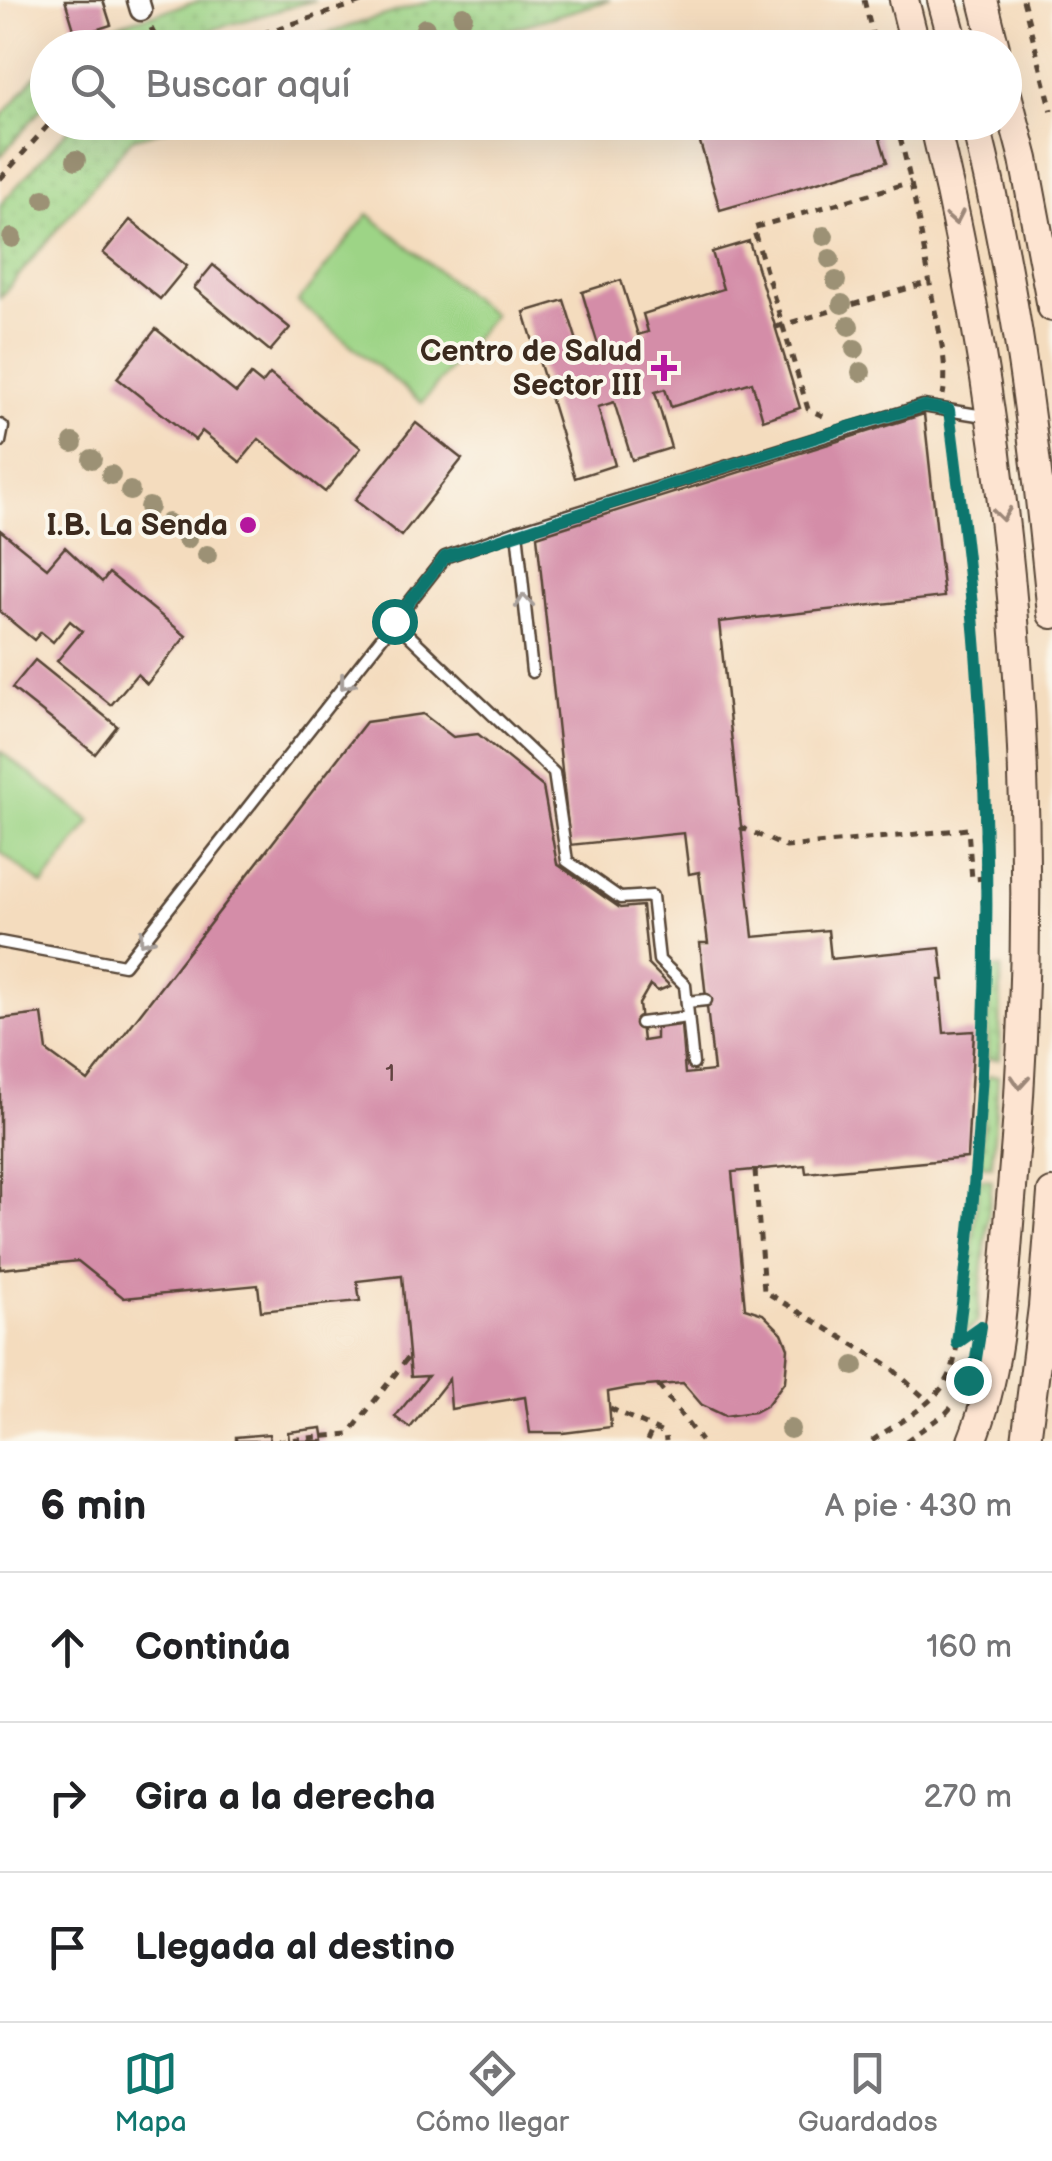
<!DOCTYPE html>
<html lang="es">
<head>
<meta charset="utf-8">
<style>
  body { margin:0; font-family:"Balsamiq Sans",sans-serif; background:#f2f2f2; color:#202124 }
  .stop { position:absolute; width:30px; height:30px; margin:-22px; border:8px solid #0f766e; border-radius:50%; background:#fff }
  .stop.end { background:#0f766e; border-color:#fff; box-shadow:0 2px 10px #0008 }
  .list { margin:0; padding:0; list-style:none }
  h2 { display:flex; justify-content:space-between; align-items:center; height:130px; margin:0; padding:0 40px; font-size:42px }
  h2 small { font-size:32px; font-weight:400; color:#757577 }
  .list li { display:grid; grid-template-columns:65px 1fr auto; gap:30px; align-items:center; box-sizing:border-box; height:150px; padding:0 40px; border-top:2px solid #e0e0e0 }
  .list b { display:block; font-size:38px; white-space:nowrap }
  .list em { font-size:32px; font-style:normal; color:#757577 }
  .icon { flex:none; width:55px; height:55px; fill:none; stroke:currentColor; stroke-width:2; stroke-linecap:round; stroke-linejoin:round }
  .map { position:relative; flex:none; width:1052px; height:1441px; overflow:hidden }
  .search { position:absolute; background:#fff; box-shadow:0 10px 40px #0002; left:30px; right:30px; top:30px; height:110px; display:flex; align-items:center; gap:25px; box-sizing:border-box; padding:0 35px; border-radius:55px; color:#757577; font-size:38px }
  .sheet { height:580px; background:#fff }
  nav { display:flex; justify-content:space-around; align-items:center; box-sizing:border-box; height:140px; border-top:2px solid #e0e0e0; background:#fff; font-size:28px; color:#757577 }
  nav a { display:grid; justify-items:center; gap:5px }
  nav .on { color:#0f766e }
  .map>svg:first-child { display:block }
</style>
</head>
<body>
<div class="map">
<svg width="1052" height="1441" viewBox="0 0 1052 1441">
  <defs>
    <pattern id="grass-dots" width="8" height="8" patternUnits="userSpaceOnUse" patternTransform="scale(2.5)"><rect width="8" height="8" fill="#9dd486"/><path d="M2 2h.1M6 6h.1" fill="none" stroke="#88b673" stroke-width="1.8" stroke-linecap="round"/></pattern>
  </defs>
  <rect width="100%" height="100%" fill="#fbf7ec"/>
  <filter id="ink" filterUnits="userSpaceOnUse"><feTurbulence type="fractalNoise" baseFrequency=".01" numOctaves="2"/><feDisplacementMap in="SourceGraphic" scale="20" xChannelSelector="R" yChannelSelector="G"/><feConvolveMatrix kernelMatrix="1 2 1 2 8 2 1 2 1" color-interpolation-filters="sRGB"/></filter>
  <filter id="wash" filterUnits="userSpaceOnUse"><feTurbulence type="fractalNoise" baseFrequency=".0048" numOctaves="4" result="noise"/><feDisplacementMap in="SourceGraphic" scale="40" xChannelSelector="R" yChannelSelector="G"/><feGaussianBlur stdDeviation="2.25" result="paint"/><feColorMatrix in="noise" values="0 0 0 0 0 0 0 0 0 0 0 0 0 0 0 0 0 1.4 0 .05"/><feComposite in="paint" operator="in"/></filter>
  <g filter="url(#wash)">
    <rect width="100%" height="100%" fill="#f4dcbe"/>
    <g fill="url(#grass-dots)" stroke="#6c7f52" stroke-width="2.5">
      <polygon points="203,0 315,0 152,47 59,48 67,39"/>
      <polygon points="434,0 610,0 450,47 282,47"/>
      <polygon points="47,62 47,102 0,157 0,119"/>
      <polygon points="74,123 185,123 132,139 0,298 0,205"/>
      <polygon points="1001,968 1000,1059 987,1059 990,969"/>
      <polygon points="987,1076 998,1076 992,1166 980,1165"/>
      <polygon points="979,1179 992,1180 977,1322 963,1335"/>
    </g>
    <g fill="#9dd486" stroke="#6c7f52" stroke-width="2.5">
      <polygon points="368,214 493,315 422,403 298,302"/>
      <polygon points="0,751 91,821 43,885 0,852"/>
    </g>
    <g id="blocks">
      <g fill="#d48da8">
        <polygon points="65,0 103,0 111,25 76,36"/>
        <polygon points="694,122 860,122 879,135 887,162 720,210"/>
        <polygon points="130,220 187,266 160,299 103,253"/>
        <polygon points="749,241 800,408 763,420 752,382 671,407 665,389 655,392 671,448 632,460 614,402 598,407 615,465 575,478 524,312 564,300 581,354 599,348 582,292 621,280 638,335 648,332 643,314 723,289 712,252"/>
        <polygon points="213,265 290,328 270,351 194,288"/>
        <polygon points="156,329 236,393 251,375 262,384 270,374 361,448 325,492 259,439 240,462 202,431 195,440 117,378"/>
        <polygon points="924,414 944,597 719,622 753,937 828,930 831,959 940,948 944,980 939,980 944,1033 974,1031 967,1158 806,1173 805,1165 732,1172 745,1308 763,1314 782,1333 788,1348 785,1381 767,1405 754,1412 725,1416 702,1405 683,1383 635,1387 608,1392 611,1427 563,1433 530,1433 525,1397 451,1409 449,1379 410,1428 395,1417 428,1376 411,1377 402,1276 357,1281 360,1301 261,1311 258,1285 124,1298 78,1261 0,1269 0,1019 42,1014 47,1051 88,1081 366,722 423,714 453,737 478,734 543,787 557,864 620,908 642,906 648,964 670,986 658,991 650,985 639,1004 643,1041 656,1039 656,1028 681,1025 685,1074 714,1071 700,943 708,943 699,872 689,874 684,833 570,845 537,536"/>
        <polygon points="416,423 462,459 401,536 355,500"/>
        <polygon points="0,530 47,568 65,547 102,582 109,573 186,636 147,684 137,674 111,705 57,661 82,631 70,621 53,642 41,632 34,640 0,612"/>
        <polygon points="35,660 117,726 95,754 12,688"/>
        <polygon points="322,1428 324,1441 289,1441 288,1432"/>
        <polygon points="269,1434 270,1441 236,1441 236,1437"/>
      </g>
    </g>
  </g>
  <g filter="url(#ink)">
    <use href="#blocks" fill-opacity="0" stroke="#574536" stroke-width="2.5"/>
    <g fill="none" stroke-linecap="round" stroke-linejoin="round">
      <defs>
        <g id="lane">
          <polyline points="0,425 3,427 0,442"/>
          <polyline points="517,531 532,672"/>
          <polyline points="394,621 554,773 567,861 620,898 652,896 659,960 685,985 693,1064"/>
          <polyline points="0,942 124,965 445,557 517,531 923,406 990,417"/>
          <polyline points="687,1002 706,1000"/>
          <polyline points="641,1023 688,1017"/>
        </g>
        <polyline id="street" points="138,0 141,10"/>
        <g id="secondary">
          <polyline points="904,0 916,48"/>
          <polyline points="942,0 955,48"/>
          <polyline points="983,0 995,48"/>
          <polyline points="1004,83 1024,159 1052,307"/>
          <path d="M934 122C1018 470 1044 833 1012 1188 1004 1272 1004 1362 972 1441"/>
          <path d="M975 122C1016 284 1036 448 1052 614"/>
          <polyline points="1026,1441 1043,1307 1052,1193"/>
        </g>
      </defs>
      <use href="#lane" stroke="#574536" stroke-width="15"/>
      <use href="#street" stroke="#574536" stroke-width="25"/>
      <use href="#secondary" stroke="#574536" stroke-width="32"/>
      <g stroke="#574536" stroke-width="5" stroke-dasharray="8 8" stroke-linecap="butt">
        <polyline points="864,0 876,48"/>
        <polyline points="1023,0 1052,111"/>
        <polyline points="151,28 161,48"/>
        <polyline points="216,48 368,0"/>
        <path d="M896 122C912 180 922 238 932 296 938 327 949 365 943 395"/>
        <polyline points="0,179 51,122"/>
        <polyline points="776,327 930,282"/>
        <polyline points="823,416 808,409 753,228 911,182"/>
        <polyline points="740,827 786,847 968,829 972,879 985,878"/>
        <polyline points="755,1170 764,1291 888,1365 928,1401"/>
        <polyline points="658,1385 701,1441"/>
        <polyline points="610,1408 665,1434 666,1441"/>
        <polyline points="277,1441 349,1434 409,1356"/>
        <polyline points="647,1441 653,1428"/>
        <path d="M872 1441C899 1421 938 1404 951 1372 956 1358 957 1341 959 1327 965 1284 968 1241 972 1198 994 939 984 682 951 425"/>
        <polyline points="906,1441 946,1413 956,1402"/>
      </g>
      <use href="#lane" stroke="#fff" stroke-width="10"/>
      <use href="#street" stroke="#fff" stroke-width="20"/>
      <use href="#secondary" stroke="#fde4d1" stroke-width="28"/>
    </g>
    <g fill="#9c9174">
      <circle cx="463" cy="16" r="10"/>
      <circle cx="425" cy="28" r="10"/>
      <circle cx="76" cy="160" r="10"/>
      <circle cx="44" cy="199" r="10"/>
      <circle cx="824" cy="236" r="10"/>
      <circle cx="12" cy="238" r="10"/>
      <circle cx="830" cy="259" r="10"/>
      <circle cx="836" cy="281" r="10"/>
      <circle cx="842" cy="304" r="10"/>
      <circle cx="849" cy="326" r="10"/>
      <circle cx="855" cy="349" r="10"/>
      <circle cx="861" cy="372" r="10"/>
      <circle cx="73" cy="443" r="10"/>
      <circle cx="92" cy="459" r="10"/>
      <circle cx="111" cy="475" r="10"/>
      <circle cx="130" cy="491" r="10"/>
      <circle cx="149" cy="507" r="10"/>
      <circle cx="168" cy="523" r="10"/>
      <circle cx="187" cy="539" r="10"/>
      <circle cx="207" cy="555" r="10"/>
      <circle cx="854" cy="1366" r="10"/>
      <circle cx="790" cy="1429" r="10"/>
    </g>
    <defs><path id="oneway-chevron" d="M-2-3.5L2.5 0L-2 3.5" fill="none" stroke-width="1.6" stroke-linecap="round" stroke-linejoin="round" transform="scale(2.5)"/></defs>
    <g stroke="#9c8778">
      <use href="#oneway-chevron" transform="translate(955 218) rotate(79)"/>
      <use href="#oneway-chevron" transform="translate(1002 514) rotate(83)"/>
      <use href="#oneway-chevron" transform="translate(1020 1082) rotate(94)"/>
    </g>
    <g stroke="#a79f9a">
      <use href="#oneway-chevron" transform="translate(524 601) rotate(-96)"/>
      <use href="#oneway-chevron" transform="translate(346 683) rotate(128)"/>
      <use href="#oneway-chevron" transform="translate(145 939) rotate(128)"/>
    </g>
  </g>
  <g fill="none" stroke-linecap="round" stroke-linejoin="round" filter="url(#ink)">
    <path stroke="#0f766e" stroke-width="12" d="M394 621 445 557 852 426 924 406 949 410C959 490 970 571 976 652 995 881 987 1116 957 1343L981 1326 975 1365 968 1380"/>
  </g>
  <g fill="#b5179e" stroke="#fbf7ec" stroke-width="4">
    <path d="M659 353h10v10h10v10h-10v10h-10v-10h-10v-10h10z"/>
    <circle cx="248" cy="525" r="10"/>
  </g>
  <g text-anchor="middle" stroke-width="8" stroke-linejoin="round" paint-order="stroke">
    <g font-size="25" fill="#614340">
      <text x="390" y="1081">1</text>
    </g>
    <g font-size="30" font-weight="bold" fill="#3b2a1e" stroke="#fbf7ec" text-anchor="end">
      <text x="642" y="361">Centro de Salud<tspan x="642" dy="34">Sector III</tspan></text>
      <text x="228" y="535">I.B. La Senda</text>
    </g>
  </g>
</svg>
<div class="stop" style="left:394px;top:621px"></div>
<div class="stop end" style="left:968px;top:1380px"></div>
<div class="search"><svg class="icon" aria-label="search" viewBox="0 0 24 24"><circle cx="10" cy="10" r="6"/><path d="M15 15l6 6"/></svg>Buscar aquí</div>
</div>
<section class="sheet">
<h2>6 min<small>A pie · 430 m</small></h2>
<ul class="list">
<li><svg class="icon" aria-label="ahead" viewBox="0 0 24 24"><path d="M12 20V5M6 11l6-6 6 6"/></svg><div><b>Continúa</b></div><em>160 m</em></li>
<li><svg class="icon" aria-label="right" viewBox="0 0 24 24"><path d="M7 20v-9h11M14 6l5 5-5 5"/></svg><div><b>Gira a la derecha</b></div><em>270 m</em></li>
<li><svg class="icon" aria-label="arrive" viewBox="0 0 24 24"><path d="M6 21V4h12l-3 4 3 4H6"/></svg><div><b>Llegada al destino</b></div></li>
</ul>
</section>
<nav>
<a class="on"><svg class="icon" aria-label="map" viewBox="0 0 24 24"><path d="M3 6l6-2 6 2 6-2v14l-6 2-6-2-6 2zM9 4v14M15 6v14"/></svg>Mapa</a>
<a><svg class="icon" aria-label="directions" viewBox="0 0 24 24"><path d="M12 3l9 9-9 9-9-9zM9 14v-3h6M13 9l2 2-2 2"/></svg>Cómo llegar</a>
<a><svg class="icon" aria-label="saved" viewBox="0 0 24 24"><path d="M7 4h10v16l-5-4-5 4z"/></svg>Guardados</a>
</nav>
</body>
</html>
